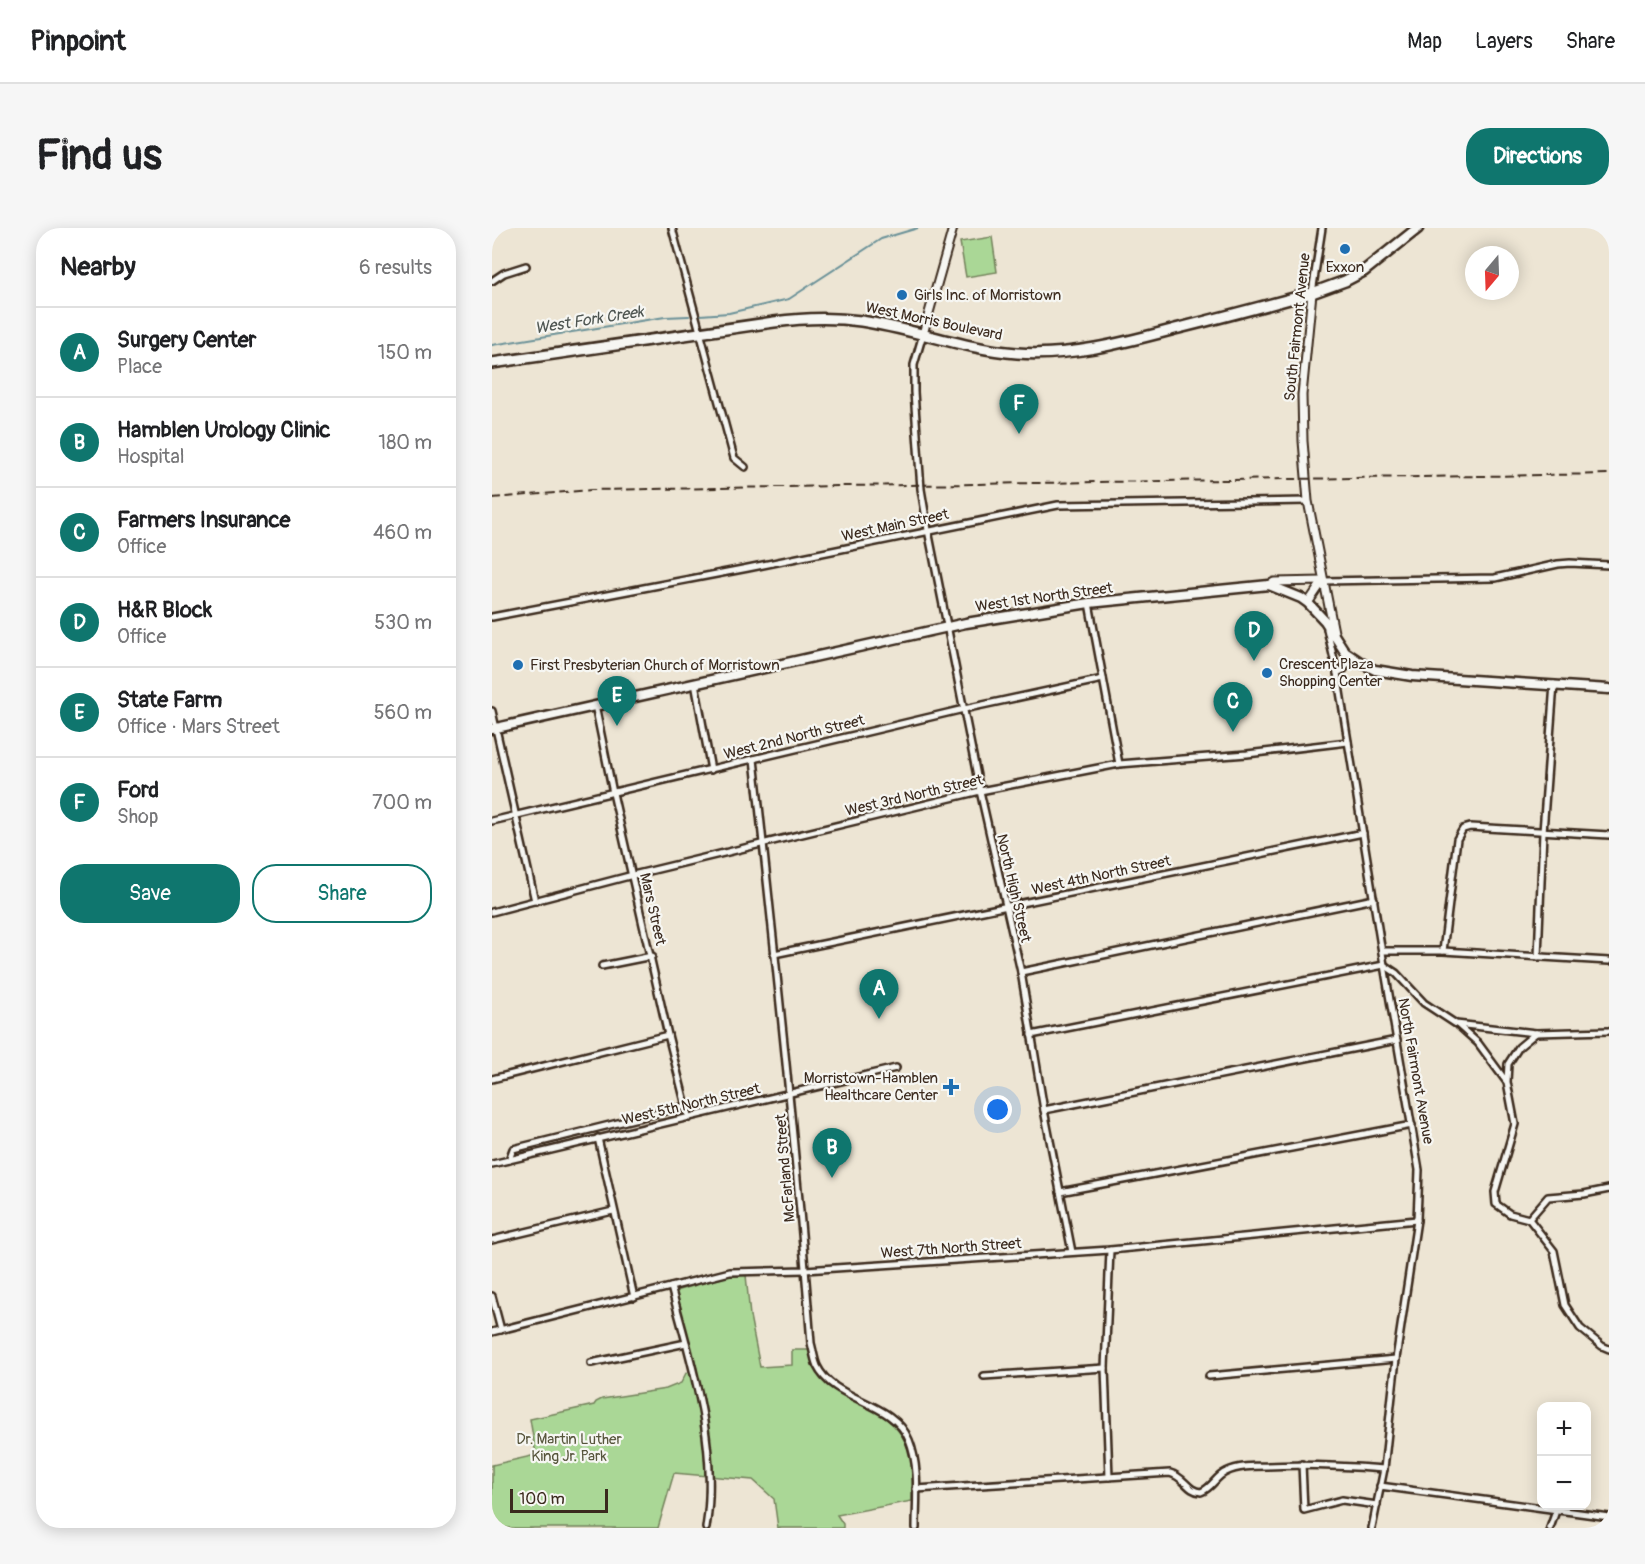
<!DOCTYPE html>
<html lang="en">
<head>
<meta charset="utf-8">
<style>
  body { margin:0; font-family:Pangolin,sans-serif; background:#f6f6f6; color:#202124 }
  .controls { position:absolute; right:18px; bottom:18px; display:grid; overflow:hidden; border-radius:12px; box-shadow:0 3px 15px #0003 }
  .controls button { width:54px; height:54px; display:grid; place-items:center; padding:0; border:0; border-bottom:2px solid #e0e0e0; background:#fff; color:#202124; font:30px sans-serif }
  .compass { position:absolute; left:973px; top:18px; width:54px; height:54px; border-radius:50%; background:#fff; box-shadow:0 3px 15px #0003; rotate:199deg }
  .scale { position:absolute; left:18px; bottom:15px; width:98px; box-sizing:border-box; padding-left:6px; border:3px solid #3b2a1e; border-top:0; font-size:16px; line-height:21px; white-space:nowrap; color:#3b2a1e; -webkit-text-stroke:4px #f6f6f2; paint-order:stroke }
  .you { position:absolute; left:506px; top:882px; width:21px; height:21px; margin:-15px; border:4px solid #fff; border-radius:50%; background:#1a73e8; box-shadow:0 0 0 9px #1a73e833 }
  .badge { display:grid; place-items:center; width:39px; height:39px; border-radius:50%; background:#0f766e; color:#fff; font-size:20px; font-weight:700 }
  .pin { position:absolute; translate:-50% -50px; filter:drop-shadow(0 2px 3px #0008) }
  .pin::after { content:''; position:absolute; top:32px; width:21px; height:18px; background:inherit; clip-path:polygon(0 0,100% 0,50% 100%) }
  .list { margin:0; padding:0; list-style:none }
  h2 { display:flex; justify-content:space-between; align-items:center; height:78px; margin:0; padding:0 24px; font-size:26px }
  h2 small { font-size:20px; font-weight:400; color:#757577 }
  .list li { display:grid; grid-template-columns:39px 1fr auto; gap:18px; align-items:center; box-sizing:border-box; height:90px; padding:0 24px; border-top:2px solid #e0e0e0 }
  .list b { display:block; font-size:22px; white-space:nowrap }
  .list p { margin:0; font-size:20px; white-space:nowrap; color:#757577 }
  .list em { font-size:20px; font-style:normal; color:#757577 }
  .actions { display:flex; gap:12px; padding:18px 24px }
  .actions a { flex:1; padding:14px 0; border:2px solid #0f766e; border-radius:24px; text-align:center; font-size:21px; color:#0f766e }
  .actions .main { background:#0f766e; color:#fff }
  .map { position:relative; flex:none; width:1117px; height:1300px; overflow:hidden; border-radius:24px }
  header { display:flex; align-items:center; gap:36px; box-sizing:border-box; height:84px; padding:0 30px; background:#fff; border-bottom:2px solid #e0e0e0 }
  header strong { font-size:28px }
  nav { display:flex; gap:33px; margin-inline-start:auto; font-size:21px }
  .intro { display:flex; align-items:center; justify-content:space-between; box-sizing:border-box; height:144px; padding:0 36px }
  h1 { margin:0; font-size:42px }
  .button { padding:15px 27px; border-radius:24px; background:#0f766e; color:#fff; font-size:21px; font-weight:700 }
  main { display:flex; gap:36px; padding:0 36px }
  aside { flex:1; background:#fff; border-radius:24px; box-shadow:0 3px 15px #0003 }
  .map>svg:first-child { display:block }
</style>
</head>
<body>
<header>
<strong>Pinpoint</strong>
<nav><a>Map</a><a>Layers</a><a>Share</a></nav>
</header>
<div class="intro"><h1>Find us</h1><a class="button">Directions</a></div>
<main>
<aside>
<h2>Nearby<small>6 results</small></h2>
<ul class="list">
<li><span class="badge">A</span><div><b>Surgery Center</b><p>Place</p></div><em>150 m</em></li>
<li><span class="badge">B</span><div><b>Hamblen Urology Clinic</b><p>Hospital</p></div><em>180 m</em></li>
<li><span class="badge">C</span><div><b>Farmers Insurance</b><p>Office</p></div><em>460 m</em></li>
<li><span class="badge">D</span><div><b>H&amp;R Block</b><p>Office</p></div><em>530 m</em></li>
<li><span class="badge">E</span><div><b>State Farm</b><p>Office · Mars Street</p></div><em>560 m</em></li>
<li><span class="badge">F</span><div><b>Ford</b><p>Shop</p></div><em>700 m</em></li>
</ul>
<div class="actions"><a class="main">Save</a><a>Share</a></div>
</aside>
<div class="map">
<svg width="1117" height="1300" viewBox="0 0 1117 1300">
  <rect width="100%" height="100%" fill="#ede5d4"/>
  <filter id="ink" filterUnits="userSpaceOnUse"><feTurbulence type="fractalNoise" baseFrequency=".0167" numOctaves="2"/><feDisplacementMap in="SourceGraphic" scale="12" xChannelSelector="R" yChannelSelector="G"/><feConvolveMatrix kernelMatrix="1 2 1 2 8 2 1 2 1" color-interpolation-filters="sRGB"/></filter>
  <g filter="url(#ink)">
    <g fill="#aad796" stroke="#72805a" stroke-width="1.5">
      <polygon points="500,9 505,44 474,49 468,14"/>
      <path d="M254 1047 258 1088 268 1139 300 1137V1122H317C321 1135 324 1146 333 1155 339 1162 349 1165 357 1169 382 1181 408 1194 417 1223 422 1238 420 1257 420 1273L345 1287 351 1296V1300H286L282 1271 261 1252 182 1245 166 1300H0V1237L44 1227 38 1191 102 1177 104 1174 110 1171 174 1161 189 1155 194 1145 205 1141 183 1063 237 1048Z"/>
    </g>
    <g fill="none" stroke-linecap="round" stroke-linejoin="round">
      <g stroke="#6a9198" stroke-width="2">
        <polyline points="208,87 237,85 297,71 389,11 426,0"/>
        <polyline points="0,117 173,89 197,88"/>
      </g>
      <defs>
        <g id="minor">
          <polyline points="180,0 242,230 253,239"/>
          <polyline points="0,53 12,45 34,38"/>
          <polyline points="820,65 830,0"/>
          <polyline points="431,106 422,137 422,164 429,261 436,302 488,563 529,744 552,882 580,1024"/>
          <polyline points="831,353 1003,350 1066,336 1078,335 1117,337"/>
          <polyline points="597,375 627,536"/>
          <polyline points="0,389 256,340 566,277 816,273"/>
          <polyline points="835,401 845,445 892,737 927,942 925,992 904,1131 892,1241 880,1300"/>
          <polyline points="845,445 851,442 861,430"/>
          <polyline points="203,455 219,542"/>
          <polyline points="103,477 121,565 176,807 197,890"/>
          <polyline points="0,483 43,673"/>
          <path d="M262 531C283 726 304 920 319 1115 321 1122 322 1131 325 1138 342 1174 401 1172 417 1212 428 1239 424 1272 424 1300"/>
          <polyline points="0,593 472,481 611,451"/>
          <polyline points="0,684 141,647 488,563 627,536 755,526 856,514"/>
          <polyline points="890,723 951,723 1117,733"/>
          <polyline points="951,723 965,611 971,601 978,599 1117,607"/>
          <polyline points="282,726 871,605"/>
          <polyline points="1046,729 1051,604 1062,456"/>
          <polyline points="892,737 904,745 932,775 964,796 1044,805 1117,803"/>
          <polyline points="110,738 160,728"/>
          <polyline points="529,744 882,671"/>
          <polyline points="966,797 986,815 1014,853"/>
          <polyline points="1044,805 1027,819 1016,836 1015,854 1023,896 1003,964 1004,976 1018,986 1037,991 1062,1023 1073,1077 1088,1100 1110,1118 1117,1121"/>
          <polyline points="539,807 892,737"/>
          <polyline points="0,851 176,807"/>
          <polyline points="552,882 905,812"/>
          <polyline points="106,910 142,1069"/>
          <polyline points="17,932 21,921 194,878"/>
          <polyline points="0,936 404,840"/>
          <polyline points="568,964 920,897"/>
          <polyline points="1037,991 1056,969 1092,966 1117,961"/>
          <polyline points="0,1012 121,983"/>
          <path d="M179 1059C200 1137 227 1219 214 1300"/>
          <polyline points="0,1068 9,1102"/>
          <polyline points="0,1104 238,1044 313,1042 618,1022 925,992"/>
          <polyline points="99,1135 194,1115"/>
          <polyline points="492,1148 613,1140"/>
          <polyline points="717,1148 904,1131"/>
          <polyline points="810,1236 812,1282 850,1272 885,1277"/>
          <polyline points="617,1249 613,1140 618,1022"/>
          <polyline points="888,1258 1117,1289"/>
          <path d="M424 1261 678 1245C693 1249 695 1263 709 1264 721 1259 723 1249 734 1244 746 1238 761 1238 775 1238 814 1236 853 1238 892 1241"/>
          <polyline points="1058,1300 1064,1283"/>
        </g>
        <g id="tertiary">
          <polyline points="820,65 810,167 811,213 816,273 842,404"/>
          <polyline points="431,106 461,0"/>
          <polyline points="777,357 782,354 831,353"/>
          <polyline points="816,375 831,353"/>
        </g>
        <polyline id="secondary" points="0,501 474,395 597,375 777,357 809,370 816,375 833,393 853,424 871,436 883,442 920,448 1117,461"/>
        <path id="primary" d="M0 135 282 94C311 90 340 89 369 93 422 101 472 121 525 125 581 129 634 114 687 100 731 89 776 77 820 65L853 53 872 43 926 0"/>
      </defs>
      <use href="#minor" stroke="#3b2a1e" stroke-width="10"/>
      <use href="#tertiary" stroke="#3b2a1e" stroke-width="11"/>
      <use href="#secondary" stroke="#3b2a1e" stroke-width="13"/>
      <use href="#primary" stroke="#3b2a1e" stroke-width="14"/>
      <use href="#minor" stroke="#f6f6f2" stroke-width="5"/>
      <use href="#tertiary" stroke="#f6f6f2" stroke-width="7"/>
      <use href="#secondary" stroke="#f6f6f2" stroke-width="8"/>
      <use href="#primary" stroke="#f6f6f2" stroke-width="9"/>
      <polyline stroke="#3b2a1e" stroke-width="2" stroke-dasharray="9 4.5" stroke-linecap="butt" points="0,270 99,262 1117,246"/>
    </g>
  </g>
  <g fill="#1f6fb2" stroke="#f6f6f2" stroke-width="2">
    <circle cx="853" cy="21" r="6"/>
    <circle cx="410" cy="67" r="6"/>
    <circle cx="26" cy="437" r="6"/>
    <circle cx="775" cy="445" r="6"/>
    <path d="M456 850h6v6h6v6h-6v6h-6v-6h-6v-6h6z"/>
  </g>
  <g text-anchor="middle" stroke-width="4.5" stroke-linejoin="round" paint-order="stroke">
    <g font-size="15" fill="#3b2a1e" stroke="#f6f6f2" text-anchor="start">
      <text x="853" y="44" text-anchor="middle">Exxon</text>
      <text x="422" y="72">Girls Inc. of Morristown</text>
      <text x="787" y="441">Crescent Plaza<tspan x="787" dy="17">Shopping Center</tspan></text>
      <text x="38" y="442">First Presbyterian Church of Morristown</text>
      <text x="446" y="855" text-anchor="end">Morristown-Hamblen<tspan x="446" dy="17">Healthcare Center</tspan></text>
    </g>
    <g font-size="15" fill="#3b2a1e" stroke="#f6f6f2">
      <text transform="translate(442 93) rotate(12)" y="5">West Morris Boulevard</text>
      <text transform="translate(805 99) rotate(-84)" y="5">South Fairmont Avenue</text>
      <text transform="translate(403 297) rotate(-12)" y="5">West Main Street</text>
      <text transform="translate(552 369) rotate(-8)" y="5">West 1st North Street</text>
      <text transform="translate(302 509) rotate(-14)" y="5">West 2nd North Street</text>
      <text transform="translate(422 567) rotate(-13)" y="5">West 3rd North Street</text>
      <text transform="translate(609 647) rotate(-12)" y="5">West 4th North Street</text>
      <text transform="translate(522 660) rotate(77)" y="5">North High Street</text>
      <text transform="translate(161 681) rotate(77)" y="5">Mars Street</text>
      <text transform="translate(924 843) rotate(80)" y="5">North Fairmont Avenue</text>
      <text transform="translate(199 876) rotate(-13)" y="5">West 5th North Street</text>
      <text transform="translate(293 940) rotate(-95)" y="5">McFarland Street</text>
      <text transform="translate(459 1020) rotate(-4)" y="5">West 7th North Street</text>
    </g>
    <g font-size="15" fill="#57553c" stroke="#f6f6f2">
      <text x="77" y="1216">Dr. Martin Luther<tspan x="77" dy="17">King Jr. Park</tspan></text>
    </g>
    <g font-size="16" font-style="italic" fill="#4e5551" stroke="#f6f6f2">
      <text transform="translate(97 91) rotate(-9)" y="6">West Fork Creek</text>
    </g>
  </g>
</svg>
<div class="controls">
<button>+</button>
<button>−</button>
</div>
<svg class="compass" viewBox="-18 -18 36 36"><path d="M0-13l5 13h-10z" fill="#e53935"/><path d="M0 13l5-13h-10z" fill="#757577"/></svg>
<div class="scale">100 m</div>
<div class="you"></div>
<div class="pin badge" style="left:387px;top:791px">A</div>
<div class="pin badge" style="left:340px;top:950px">B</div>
<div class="pin badge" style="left:741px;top:504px">C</div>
<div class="pin badge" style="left:762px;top:433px">D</div>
<div class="pin badge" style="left:125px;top:498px">E</div>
<div class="pin badge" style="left:527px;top:206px">F</div>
</div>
</main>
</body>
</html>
